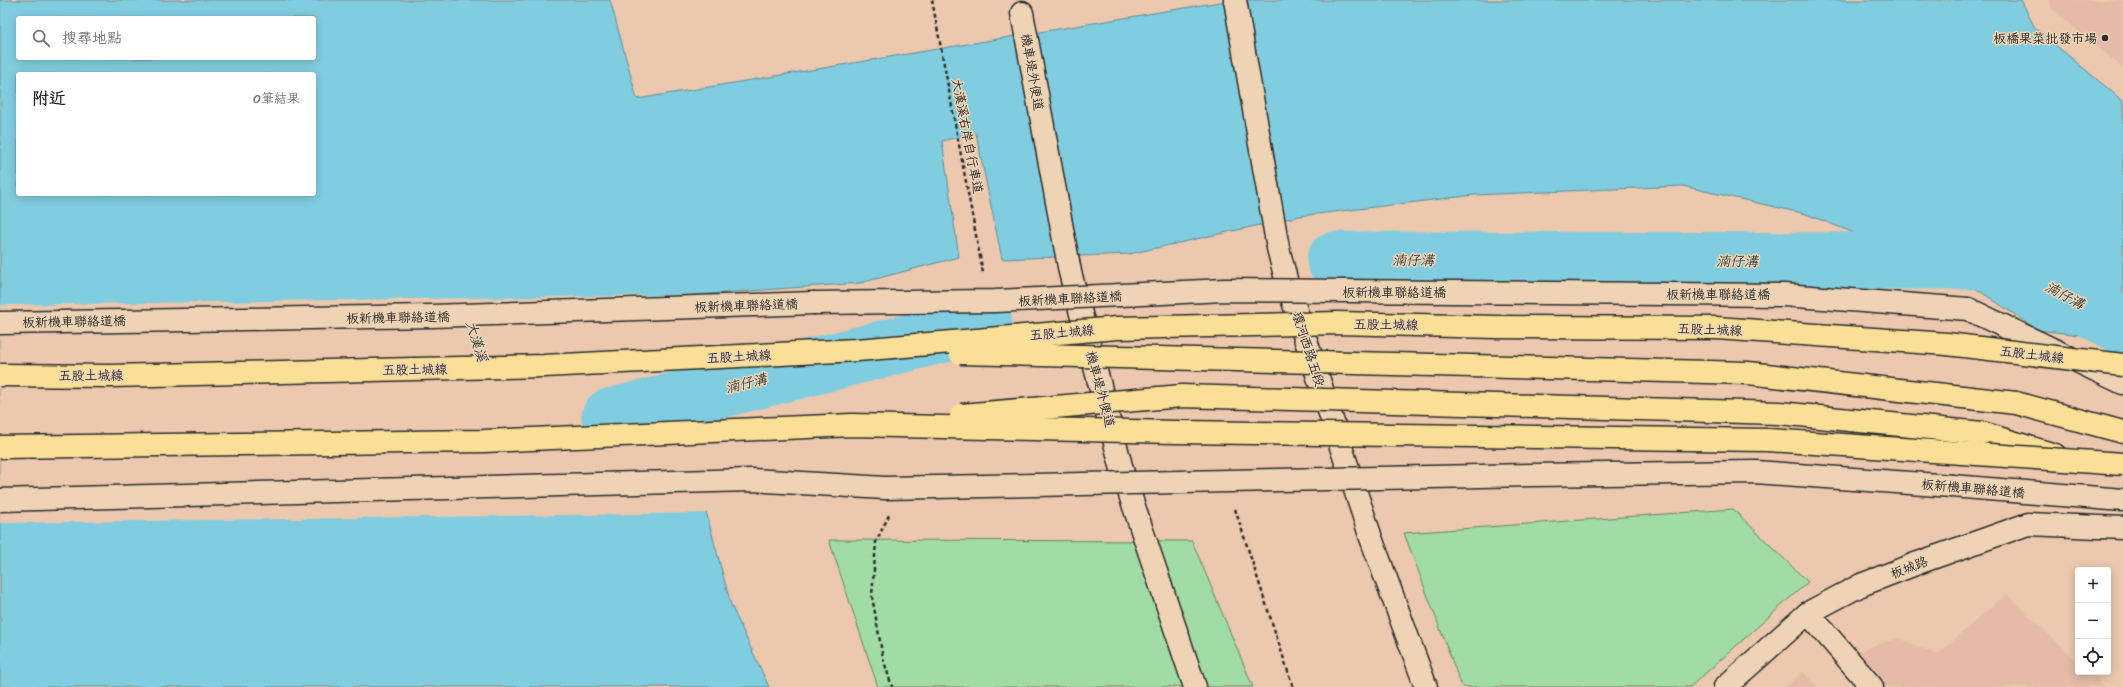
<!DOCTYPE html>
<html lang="zh-TW">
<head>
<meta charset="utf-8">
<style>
  body { margin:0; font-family:Sriracha,"LXGW WenKai TC",sans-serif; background:#f2f2f2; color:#202124 }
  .controls { position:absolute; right:12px; bottom:12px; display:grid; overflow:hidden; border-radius:4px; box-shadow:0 2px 10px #0003 }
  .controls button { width:36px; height:36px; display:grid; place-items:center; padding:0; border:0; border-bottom:1px solid #e0e0e0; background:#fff; color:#202124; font:20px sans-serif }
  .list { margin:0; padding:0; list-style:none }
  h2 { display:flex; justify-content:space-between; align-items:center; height:52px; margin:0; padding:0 16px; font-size:17px }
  h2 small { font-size:13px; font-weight:400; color:#757577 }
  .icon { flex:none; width:22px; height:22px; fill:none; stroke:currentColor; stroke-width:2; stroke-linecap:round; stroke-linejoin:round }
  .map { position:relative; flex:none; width:2123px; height:687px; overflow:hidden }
  .search { position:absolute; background:#fff; box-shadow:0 2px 10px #0003; left:16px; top:16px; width:300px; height:44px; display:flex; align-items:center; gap:10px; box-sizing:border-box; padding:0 14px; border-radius:4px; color:#757577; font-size:15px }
  .panel { position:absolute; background:#fff; box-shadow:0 2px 10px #0003; left:16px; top:72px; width:300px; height:124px; border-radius:4px }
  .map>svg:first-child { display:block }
</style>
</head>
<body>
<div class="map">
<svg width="2123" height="687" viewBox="0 0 2123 687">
  <rect width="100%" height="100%" fill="#ebc8ae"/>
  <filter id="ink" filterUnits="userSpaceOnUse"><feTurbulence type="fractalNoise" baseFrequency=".025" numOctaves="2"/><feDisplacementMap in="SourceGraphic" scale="8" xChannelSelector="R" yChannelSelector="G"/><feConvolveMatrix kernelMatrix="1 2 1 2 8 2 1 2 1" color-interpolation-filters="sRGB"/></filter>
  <g filter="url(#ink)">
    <g fill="#e3bba6">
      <polygon points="2050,0 2123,0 2123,68 2052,9"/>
      <polygon points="2006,594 2078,662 2078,672 2089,672 2105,687 1886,687 1855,652 1899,638 1937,655"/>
      <polygon points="1803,672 1817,687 1785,687"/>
    </g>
    <g fill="#a0dca4" stroke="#668468">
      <polygon points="1733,509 1808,582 1690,687 1462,687 1404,533"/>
      <polygon points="829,540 1192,541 1253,687 878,687"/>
    </g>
    <path fill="#80cddf" stroke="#5e8c97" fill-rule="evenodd" d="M0 0H610L637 99 1232 0H2021L2035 28 2123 101V340L2038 330 1948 270 1806 214 1683 186 1474 195 1300 216 1129 254 1002 259 976 133 942 141 959 257 860 283 679 296 677 307 694 467 731 605 769 687H0ZM18 18H314V58H18ZM18 74H314V194H18Z"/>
    <polygon fill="#ebc8ae" points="747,294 681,297 679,307 696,466 709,513 0,523 0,305"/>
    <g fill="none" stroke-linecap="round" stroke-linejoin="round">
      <g stroke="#80cddf" stroke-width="57">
        <polyline points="1335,260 2001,261 2123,326"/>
        <polyline points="610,417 984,324"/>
      </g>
      <defs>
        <g id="minor">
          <polyline points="1235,0 1278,248 1287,283 1371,538 1426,687"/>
          <polyline points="1022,13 1070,272 1124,477 1195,687"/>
          <polyline points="1968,309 2123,383"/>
          <polyline points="0,323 432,316 813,303"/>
          <polyline points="1952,486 2123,500"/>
          <polyline points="1808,613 1872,687"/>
          <polyline points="1725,687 1808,613 1861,585 1918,563 2028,524 2123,528"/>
        </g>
        <g id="highway">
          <polyline points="2016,403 2123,432"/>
          <polyline points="1982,433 2055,455"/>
        </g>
      </defs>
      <use href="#minor" stroke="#2b2b2b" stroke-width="25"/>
      <use href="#highway" stroke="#2b2b2b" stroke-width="25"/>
      <g stroke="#2b2b2b" stroke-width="2.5" stroke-dasharray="4 3" stroke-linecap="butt">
        <polyline points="932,0 983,273"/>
        <polyline points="1235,509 1293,687"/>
        <polyline points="889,515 876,542 872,596 883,658 892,687"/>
      </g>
      <use href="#minor" stroke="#eed4b5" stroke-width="22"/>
      <use href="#highway" stroke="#fadf96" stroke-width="22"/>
      <defs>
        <g id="minor-bridge">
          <polyline points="813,303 995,301 1225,290 1784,295 1968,309"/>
          <polyline points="0,500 751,480 885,488 1531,475 1755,472 1952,486"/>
        </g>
        <g id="highway-bridge">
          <polyline points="960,353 1748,373 2016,403"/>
          <polyline points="0,375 110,376 544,366 857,350 1117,328 1338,323 1495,327 1716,328 1947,344 2123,365"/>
          <polyline points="961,415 1182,396 1779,413 1982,433"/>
          <polyline points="0,447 484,441 852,425 1176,432 1768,440 2123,464"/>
        </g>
      </defs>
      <use href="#minor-bridge" stroke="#2b2b2b" stroke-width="25" stroke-linecap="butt"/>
      <use href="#highway-bridge" stroke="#2b2b2b" stroke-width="25" stroke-linecap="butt"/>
      <use href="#minor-bridge" stroke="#eed4b5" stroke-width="22"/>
      <use href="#highway-bridge" stroke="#fadf96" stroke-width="22"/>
    </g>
  </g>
  <circle fill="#2b2b2b" stroke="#eed4b5" stroke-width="1.5" cx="2105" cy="38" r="4"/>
  <g text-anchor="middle" stroke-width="3" stroke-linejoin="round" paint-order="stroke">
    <g font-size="13" fill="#2b2b2b" stroke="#eed4b5" text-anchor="end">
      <text x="2097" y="43">板橋果菜批發市場</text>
    </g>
    <g font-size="13" fill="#2b2b2b" stroke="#eed4b5">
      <text transform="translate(1033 72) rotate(80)" y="5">機車堤外便道</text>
      <text transform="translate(968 136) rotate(79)" y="5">大漢溪右岸自行車道</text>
      <text x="1394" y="297">板新機車聯絡道橋</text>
      <text x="1718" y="299">板新機車聯絡道橋</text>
      <text transform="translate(1070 298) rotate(-3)" y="5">板新機車聯絡道橋</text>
      <text transform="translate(746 305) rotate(-2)" y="5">板新機車聯絡道橋</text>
      <text transform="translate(398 317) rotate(-1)" y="5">板新機車聯絡道橋</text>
      <text transform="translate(74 321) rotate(-1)" y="5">板新機車聯絡道橋</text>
      <text transform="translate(1386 324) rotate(1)" y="5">五股土城線</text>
      <text transform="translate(1710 329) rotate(2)" y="5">五股土城線</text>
      <text transform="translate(1062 332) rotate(-5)" y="5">五股土城線</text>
      <text transform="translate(1309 349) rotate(72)" y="5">環河西路五段</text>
      <text transform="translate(2032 354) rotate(7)" y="5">五股土城線</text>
      <text transform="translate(739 356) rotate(-3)" y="5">五股土城線</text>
      <text transform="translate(415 369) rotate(-1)" y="5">五股土城線</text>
      <text x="91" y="380">五股土城線</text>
      <text transform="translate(1101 389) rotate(75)" y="5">機車堤外便道</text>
      <text transform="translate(1973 488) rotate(5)" y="5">板新機車聯絡道橋</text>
      <text transform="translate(1909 567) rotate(-21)" y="5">板城路</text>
    </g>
    <g font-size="14" font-style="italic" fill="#384346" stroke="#eed4b5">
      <text x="1413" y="265">湳仔溝</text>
      <text x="1737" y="266">湳仔溝</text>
      <text transform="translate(2065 295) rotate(28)" y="5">湳仔溝</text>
      <text transform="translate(477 341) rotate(73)" y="5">大漢溪</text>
      <text transform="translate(746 383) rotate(-14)" y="5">湳仔溝</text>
    </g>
  </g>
</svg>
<div class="controls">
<button>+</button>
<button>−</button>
<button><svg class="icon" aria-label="locate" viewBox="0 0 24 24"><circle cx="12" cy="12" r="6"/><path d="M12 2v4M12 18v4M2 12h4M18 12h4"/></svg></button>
</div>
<div class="search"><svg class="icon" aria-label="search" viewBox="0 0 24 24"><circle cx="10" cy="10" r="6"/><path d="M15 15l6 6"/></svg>搜尋地點</div>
<section class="panel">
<h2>附近<small>0筆結果</small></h2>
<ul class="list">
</ul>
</section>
</div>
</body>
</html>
